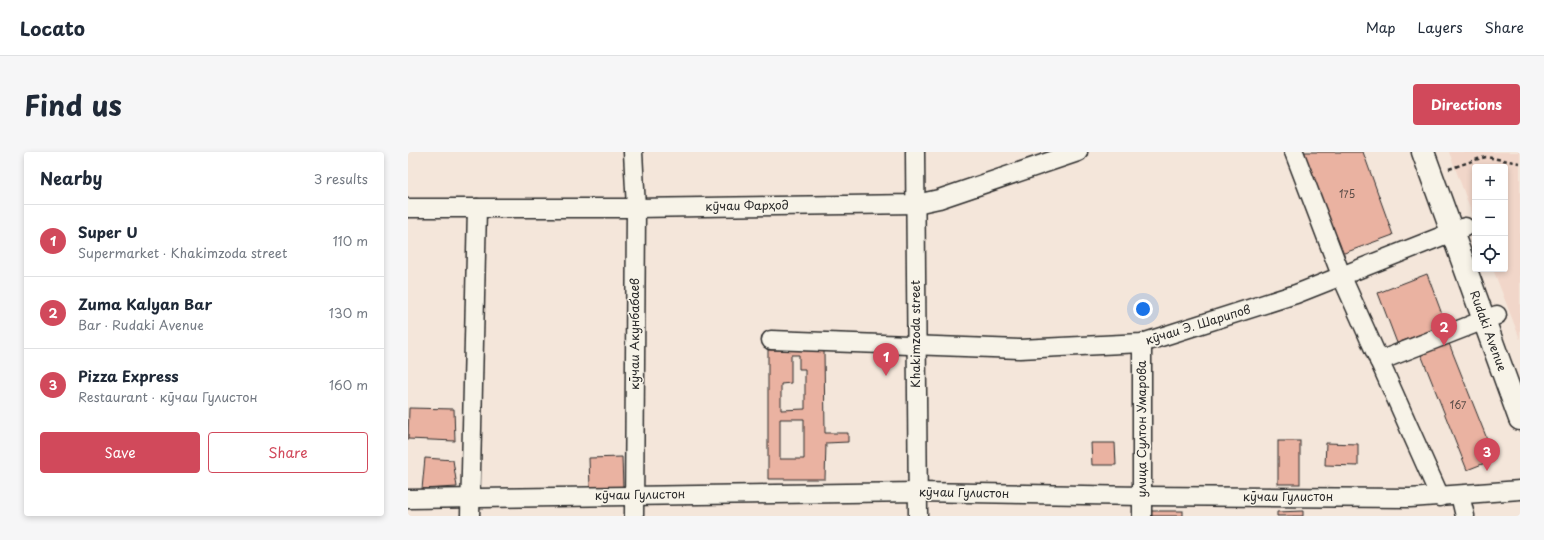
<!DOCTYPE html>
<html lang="en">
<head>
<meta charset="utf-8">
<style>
  body { margin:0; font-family:"Playpen Sans",sans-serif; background:#f6f6f7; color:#1f2937 }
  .controls { position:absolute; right:12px; top:12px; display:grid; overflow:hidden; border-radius:4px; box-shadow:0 2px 6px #0003 }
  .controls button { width:36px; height:36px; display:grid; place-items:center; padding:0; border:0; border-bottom:1px solid #e0e1e3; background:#fff; color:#1f2937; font:20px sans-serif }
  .you { position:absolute; left:735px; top:157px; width:14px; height:14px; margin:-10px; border:3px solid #fff; border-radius:50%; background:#1a73e8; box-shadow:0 0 0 6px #1a73e833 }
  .badge { display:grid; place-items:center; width:26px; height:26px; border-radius:50%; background:#d1495b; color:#fff; font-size:13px; font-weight:700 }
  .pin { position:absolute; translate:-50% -33px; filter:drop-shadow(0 1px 2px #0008) }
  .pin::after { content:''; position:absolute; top:21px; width:14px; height:12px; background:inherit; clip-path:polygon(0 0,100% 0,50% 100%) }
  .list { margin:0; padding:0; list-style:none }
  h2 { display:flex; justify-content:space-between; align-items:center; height:52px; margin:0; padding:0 16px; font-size:17px }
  h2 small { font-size:13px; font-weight:400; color:#747a83 }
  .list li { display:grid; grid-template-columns:26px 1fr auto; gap:12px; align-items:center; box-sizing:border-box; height:72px; padding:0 16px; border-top:1px solid #e0e1e3 }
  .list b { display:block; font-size:15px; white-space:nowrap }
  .list p { margin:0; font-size:13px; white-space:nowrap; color:#747a83 }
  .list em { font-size:13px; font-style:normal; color:#747a83 }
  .actions { display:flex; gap:8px; padding:12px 16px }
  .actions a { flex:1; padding:9px 0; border:1px solid #d1495b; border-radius:4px; text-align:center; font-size:14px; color:#d1495b }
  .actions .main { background:#d1495b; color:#fff }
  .icon { flex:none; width:22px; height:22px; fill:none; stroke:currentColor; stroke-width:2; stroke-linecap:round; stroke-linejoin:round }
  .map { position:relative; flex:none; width:1112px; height:364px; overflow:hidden; border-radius:4px }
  header { display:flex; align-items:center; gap:24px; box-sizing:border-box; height:56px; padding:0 20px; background:#fff; border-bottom:1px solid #e0e1e3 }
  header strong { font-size:19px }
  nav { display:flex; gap:22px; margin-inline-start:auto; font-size:14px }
  .intro { display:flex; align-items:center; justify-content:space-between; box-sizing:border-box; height:96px; padding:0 24px }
  h1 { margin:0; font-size:28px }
  .button { padding:10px 18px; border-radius:4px; background:#d1495b; color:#fff; font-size:14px; font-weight:700 }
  main { display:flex; gap:24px; padding:0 24px }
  aside { flex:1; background:#fff; border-radius:4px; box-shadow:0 2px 6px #0003 }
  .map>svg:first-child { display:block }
</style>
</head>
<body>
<header>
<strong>Locato</strong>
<nav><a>Map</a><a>Layers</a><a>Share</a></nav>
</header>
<div class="intro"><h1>Find us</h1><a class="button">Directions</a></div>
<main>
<aside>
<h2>Nearby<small>3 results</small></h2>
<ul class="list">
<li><span class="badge">1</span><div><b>Super U</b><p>Supermarket · Khakimzoda street</p></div><em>110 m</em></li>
<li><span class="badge">2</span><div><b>Zuma Kalyan Bar</b><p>Bar · Rudaki Avenue</p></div><em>130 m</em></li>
<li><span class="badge">3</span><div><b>Pizza Express</b><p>Restaurant · кӯчаи Гулистон</p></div><em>160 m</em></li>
</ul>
<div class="actions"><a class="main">Save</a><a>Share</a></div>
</aside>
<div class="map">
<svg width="1112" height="364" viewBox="0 0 1112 364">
  <rect width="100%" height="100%" fill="#f4e6da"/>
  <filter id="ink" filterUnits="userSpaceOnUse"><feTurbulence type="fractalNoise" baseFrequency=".025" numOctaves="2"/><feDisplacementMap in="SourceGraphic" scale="8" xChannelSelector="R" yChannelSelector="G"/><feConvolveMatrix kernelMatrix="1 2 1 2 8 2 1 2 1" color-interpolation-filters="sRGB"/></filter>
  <g filter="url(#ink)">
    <polygon fill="#f1d6c9" points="1041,0 1112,0 1112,187 1085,117 1097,117 1097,15 1067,15 1067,69"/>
    <g fill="#eab2a1" stroke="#2b2b2b" fill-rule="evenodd">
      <polygon points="894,0 955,0 985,83 931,103"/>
      <polygon points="1019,122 1038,173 989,191 970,141"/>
      <polygon points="1040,189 1087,307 1059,318 1012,200"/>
      <path d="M360 198H416L417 281H440V290L418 291 417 327H360ZM383 203H391V217H397V257L373 258V232L383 231ZM372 267H396V307H372Z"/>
      <polygon points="1,256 46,257 47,289 0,287"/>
      <rect x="870" y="289" width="22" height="43"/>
      <polygon points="683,291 707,291 708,313 684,313"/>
      <polygon points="918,291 950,292 950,314 917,313"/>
      <polygon points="214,305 215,336 182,336 181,306"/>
      <polygon points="17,306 45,308 49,335 14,337"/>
      <rect x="739" y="359" width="36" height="5"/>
      <polygon points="895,359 895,364 869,364 869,360"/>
    </g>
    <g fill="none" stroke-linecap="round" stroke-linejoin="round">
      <defs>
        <g id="minor">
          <polyline points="225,0 228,56 226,364"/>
          <polyline points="507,0 510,364"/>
          <polyline points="886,0 933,123 1032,345"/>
          <polyline points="0,56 228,56 508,52 531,47 670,0"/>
          <polyline points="363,188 612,197 734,191 888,142 1057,75"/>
          <polyline points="734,191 734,364"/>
          <polyline points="971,209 1089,163"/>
          <polyline points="1052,343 1057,364"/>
          <polyline points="0,347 510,340 734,344 1002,346 1112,338"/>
          <polyline points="62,364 69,56"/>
        </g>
        <polyline id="highway" points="1015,0 1112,267"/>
      </defs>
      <use href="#minor" stroke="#2b2b2b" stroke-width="21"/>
      <use href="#highway" stroke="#2b2b2b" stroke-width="25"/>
      <polyline stroke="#2b2b2b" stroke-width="2.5" stroke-dasharray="4 3" stroke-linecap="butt" points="1041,17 1070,7 1078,5 1112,11"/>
      <use href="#minor" stroke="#f7f3e8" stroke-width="18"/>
      <use href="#highway" stroke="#f7f3e8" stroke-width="22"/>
    </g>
  </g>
  <g text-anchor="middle" stroke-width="3" stroke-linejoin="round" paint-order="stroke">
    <g font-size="10" fill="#5b4d48">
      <text x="939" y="46">175</text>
      <text x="1050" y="257">167</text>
    </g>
    <g font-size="12" fill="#2b2b2b" stroke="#f7f3e8">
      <text transform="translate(339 54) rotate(-1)" y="4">кӯчаи Фарҳод</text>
      <text transform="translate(790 173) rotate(-17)" y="4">кӯчаи Э. Шарипов</text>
      <text transform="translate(1080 179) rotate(70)" y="4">Rudaki Avenue</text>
      <text transform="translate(227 182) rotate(-90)" y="4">кӯчаи Акунбабаев</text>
      <text transform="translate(508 182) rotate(-90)" y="4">Khakimzoda street</text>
      <text transform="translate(734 277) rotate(-90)" y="4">улица Султон Умарова</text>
      <text transform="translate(556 341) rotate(1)" y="4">кӯчаи Гулистон</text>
      <text transform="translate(232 343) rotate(-1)" y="4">кӯчаи Гулистон</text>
      <text x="880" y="349">кӯчаи Гулистон</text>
    </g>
  </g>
</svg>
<div class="controls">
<button>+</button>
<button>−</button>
<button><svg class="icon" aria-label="locate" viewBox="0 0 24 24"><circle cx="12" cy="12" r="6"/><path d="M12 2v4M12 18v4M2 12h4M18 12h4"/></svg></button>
</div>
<div class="you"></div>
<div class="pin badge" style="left:478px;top:224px">1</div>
<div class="pin badge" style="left:1036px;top:194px">2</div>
<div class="pin badge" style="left:1079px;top:319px">3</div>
</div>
</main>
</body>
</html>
